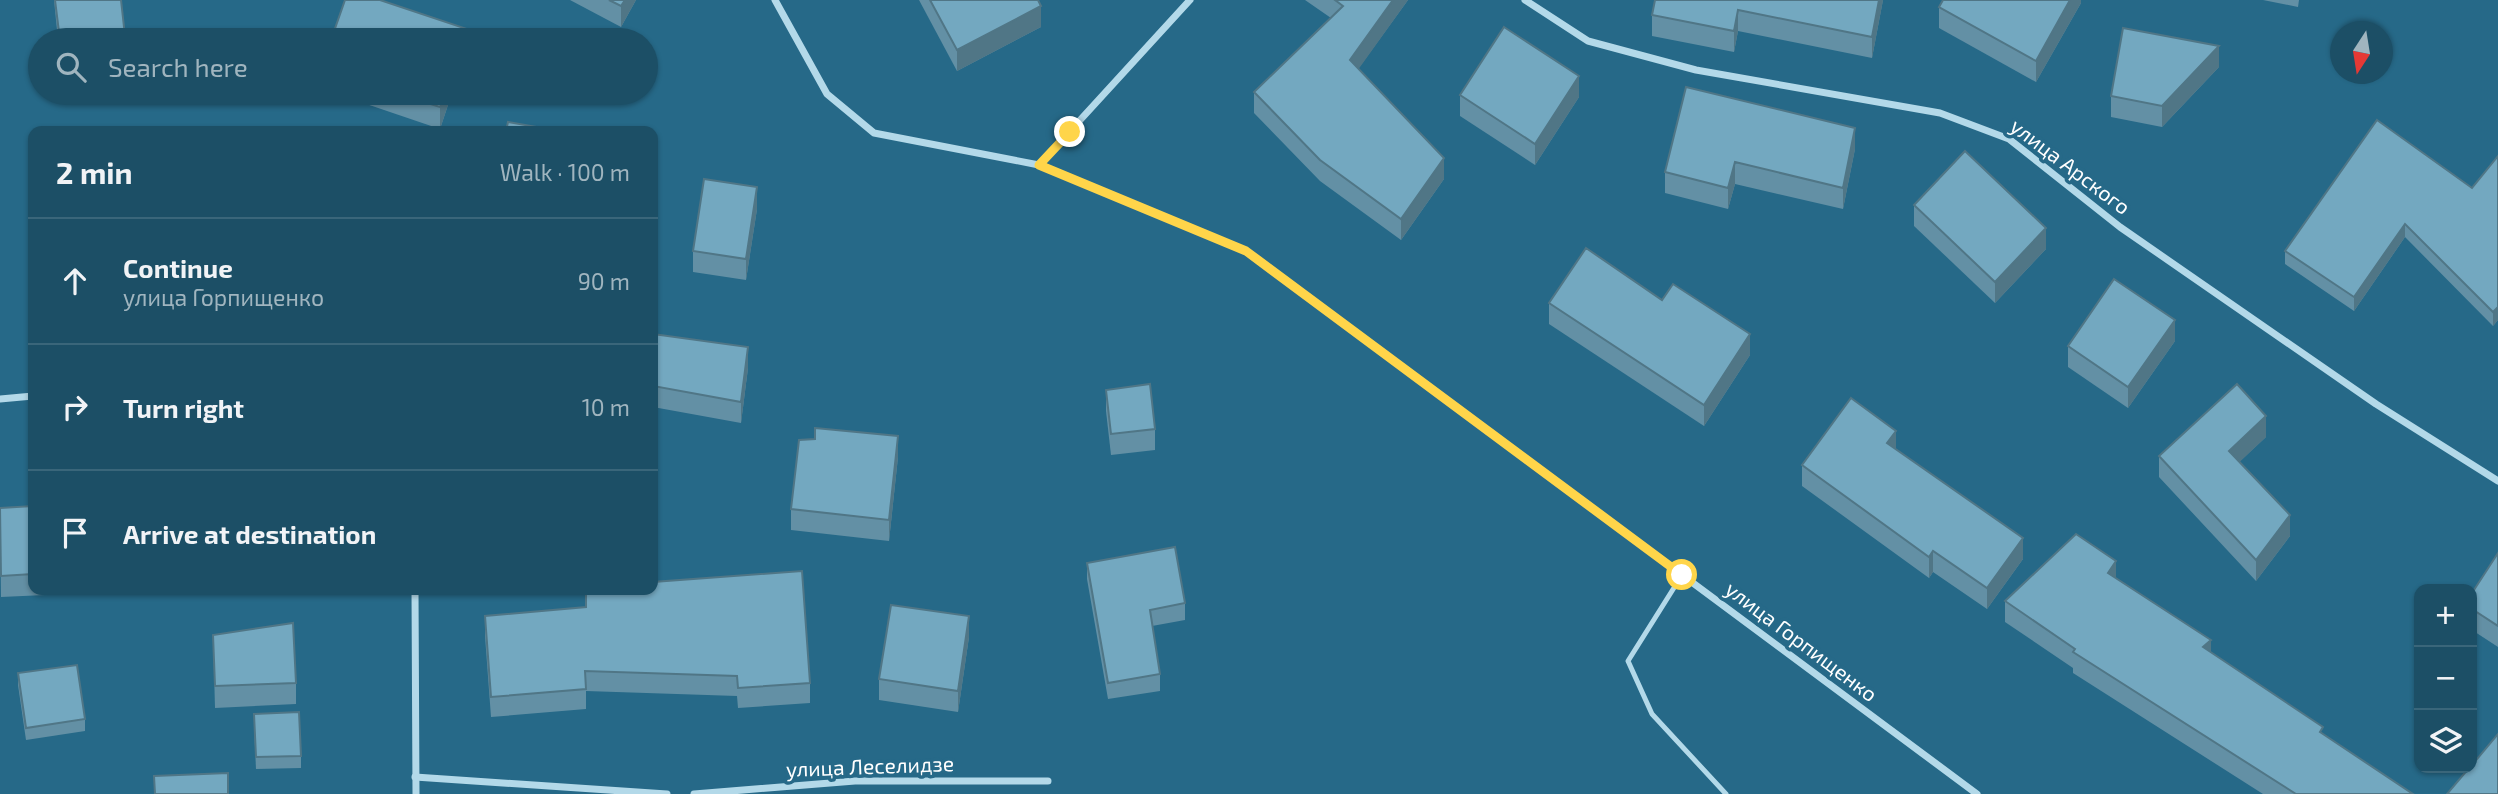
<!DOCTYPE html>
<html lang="en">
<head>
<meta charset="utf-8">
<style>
  body { margin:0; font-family:"Exo 2",sans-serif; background:#29596f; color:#f1f3f6 }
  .controls { position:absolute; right:21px; bottom:21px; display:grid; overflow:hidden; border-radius:14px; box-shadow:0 2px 5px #0004 }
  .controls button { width:63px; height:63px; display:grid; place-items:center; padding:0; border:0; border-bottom:2px solid #3a667a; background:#1c4f66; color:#f1f3f6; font:35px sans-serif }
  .compass { position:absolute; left:2330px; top:21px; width:63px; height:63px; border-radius:50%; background:#1c4f66; box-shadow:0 2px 5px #0004; rotate:192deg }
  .stop { position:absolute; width:21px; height:21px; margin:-16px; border:5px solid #ffd54a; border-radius:50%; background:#fff }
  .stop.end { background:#ffd54a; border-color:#fff; box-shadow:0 2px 7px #0008 }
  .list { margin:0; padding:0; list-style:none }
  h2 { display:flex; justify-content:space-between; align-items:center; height:91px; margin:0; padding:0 28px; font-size:30px }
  h2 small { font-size:23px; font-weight:400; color:#a0b5bf }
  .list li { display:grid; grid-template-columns:46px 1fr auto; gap:21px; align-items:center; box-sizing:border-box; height:126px; padding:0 28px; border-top:2px solid #3a667a }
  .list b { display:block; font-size:26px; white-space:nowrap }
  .list p { margin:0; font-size:23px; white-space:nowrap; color:#a0b5bf }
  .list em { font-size:23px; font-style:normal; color:#a0b5bf }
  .icon { flex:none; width:38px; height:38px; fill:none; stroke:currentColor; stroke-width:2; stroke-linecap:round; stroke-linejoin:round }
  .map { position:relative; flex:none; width:2498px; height:794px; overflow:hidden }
  .search { position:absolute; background:#1c4f66; box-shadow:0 2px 5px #0004; left:28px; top:28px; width:630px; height:77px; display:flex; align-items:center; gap:18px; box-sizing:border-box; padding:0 24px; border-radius:38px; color:#a0b5bf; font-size:26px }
  .panel { position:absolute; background:#1c4f66; box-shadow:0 2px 5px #0004; left:28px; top:126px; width:630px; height:469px; border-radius:14px }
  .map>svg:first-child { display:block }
</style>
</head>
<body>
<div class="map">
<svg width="2498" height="794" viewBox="0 0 2498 794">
  <rect width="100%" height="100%" fill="#266988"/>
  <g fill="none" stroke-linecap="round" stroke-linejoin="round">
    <polyline stroke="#b3d9e9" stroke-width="5" points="1682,575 1628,661 1652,714 1726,794"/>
    <g stroke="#b3d9e9" stroke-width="7">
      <polyline points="775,0 827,94 874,133 1039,165 1246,251 1977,794"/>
      <polyline points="1525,0 1588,41 1696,70 1940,113 2009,139 2120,227 2376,404 2498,481"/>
      <polyline points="1039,165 1190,0"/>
      <polyline points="0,399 33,396"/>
      <polyline points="415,590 416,794"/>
      <polyline points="415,777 667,794"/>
      <polyline points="694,794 855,781 1048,781"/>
    </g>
  </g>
  <g fill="#6390a5">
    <polygon points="54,0 121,0 125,40 58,40"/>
    <polygon points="570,0 636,0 621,27"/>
    <polygon points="919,0 1038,0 1041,27 957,71"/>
    <polygon points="1305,0 1408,0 1358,69 1444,179 1401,240 1320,181 1254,113 1254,92 1331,18"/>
    <polygon points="1655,0 1883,0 1872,58 1738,31 1734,52 1652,36 1652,15"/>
    <polygon points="2081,0 2081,3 2036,82 1939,28 1939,7"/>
    <polygon points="2263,0 2299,0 2298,7"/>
    <polygon points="2219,67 2162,127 2111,117 2111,96"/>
    <polygon points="334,93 452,93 440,129"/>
    <polygon points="1460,95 1579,97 1535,165 1460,116"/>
    <polygon points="1855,149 1843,209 1735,184 1728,209 1665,193 1665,172"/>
    <polygon points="2498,156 2498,320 2493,326 2405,237 2354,311 2285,264 2285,251 2472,188"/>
    <polygon points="1914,205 2046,249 1995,303 1914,226"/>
    <polygon points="757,209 746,280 693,272 693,251"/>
    <polygon points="1662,300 1750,355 1704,426 1549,324 1549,303"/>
    <polygon points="653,334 748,368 741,423 653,407"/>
    <polygon points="2175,341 2128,408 2068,367 2068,346"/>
    <polygon points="1106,390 1155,429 1155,450 1111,455 1106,411"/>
    <polygon points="2266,437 2239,462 2290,536 2256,581 2159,477 2159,456"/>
    <polygon points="1896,449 2023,559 1987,609 1933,572 1929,578 1802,486 1802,465"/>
    <polygon points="898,457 889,541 791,530 791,509"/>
    <polygon points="33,506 33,590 67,590 67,594 1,597 0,508"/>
    <polygon points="2498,553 2498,647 2472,630 2472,593"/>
    <polygon points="1087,563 1185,603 1185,620 1152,626 1160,674 1160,691 1108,699 1087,579"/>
    <polygon points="2116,578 2211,653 2323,735 2413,794 2263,794 2073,673 2073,668 2005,622 2005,601"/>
    <polygon points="485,616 810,683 810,703 738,708 737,696 586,691 586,709 491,717 485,636"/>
    <polygon points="213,635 296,683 296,704 215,708"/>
    <polygon points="969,637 958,712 879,700 879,679"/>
    <polygon points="18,673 85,719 85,731 26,740 18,685"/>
    <polygon points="254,726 301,756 301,768 256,769"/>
  </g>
  <g fill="#507686">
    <polygon points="625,0 636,0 621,27 621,6"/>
    <polygon points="1393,0 1408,0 1350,81 1350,60"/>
    <polygon points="1879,0 1883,0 1872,58 1872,37"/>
    <polygon points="2070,0 2081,0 2081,3 2036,82 2036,61"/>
    <polygon points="1041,6 1041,27 957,71 957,50"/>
    <polygon points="1738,10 1738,31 1734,52 1734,31"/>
    <polygon points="2219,46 2219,67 2162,127 2162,106"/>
    <polygon points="1579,76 1579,97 1535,165 1535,144"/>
    <polygon points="445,93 452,93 440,129 440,107"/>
    <polygon points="1855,128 1855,149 1843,209 1843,188"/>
    <polygon points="1444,158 1444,179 1401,240 1401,219"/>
    <polygon points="1735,162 1735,184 1728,209 1728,188"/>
    <polygon points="757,187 757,209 746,280 746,259"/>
    <polygon points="2405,224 2405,237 2354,311 2354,297"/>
    <polygon points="2046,228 2046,249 1995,303 1995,282"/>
    <polygon points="2498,307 2498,320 2493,326 2493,312"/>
    <polygon points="2175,320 2175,341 2128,408 2128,387"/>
    <polygon points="1750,334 1750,355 1704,426 1704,405"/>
    <polygon points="748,347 748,368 741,423 741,402"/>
    <polygon points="2266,416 2266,437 2229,472 2229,451"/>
    <polygon points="1896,431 1896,452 1887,443"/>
    <polygon points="898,436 898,457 889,541 889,520"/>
    <polygon points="2290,515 2290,536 2256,581 2256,560"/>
    <polygon points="2023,538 2023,559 1987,609 1987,588"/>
    <polygon points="1933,551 1933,572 1929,578 1929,557"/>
    <polygon points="2116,561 2116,582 2108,573"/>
    <polygon points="969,616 969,637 958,712 958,691"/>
    <polygon points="2211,640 2211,661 2203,647"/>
  </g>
  <g fill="#73a8c0" stroke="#507686" stroke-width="2">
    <polygon points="55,0 121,0 125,36 87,40 60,40"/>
    <polygon points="345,0 380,0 467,29 463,40 331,40"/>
    <polygon points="609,0 625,0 621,6"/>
    <polygon points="930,0 1038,0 1041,6 957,50"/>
    <polygon points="1335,0 1393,0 1350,60 1444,158 1401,219 1320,160 1254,92 1343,6"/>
    <polygon points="1655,0 1879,0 1872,37 1738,10 1734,31 1652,15"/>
    <polygon points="1943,0 2070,0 2036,61 1939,7"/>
    <polygon points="1504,27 1579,76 1535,144 1460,95"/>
    <polygon points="2123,28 2219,46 2162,106 2111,96"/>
    <polygon points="1686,87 1855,128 1843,188 1735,162 1728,188 1665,172"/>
    <polygon points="396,93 445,93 440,107"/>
    <polygon points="2377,120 2472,188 2498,156 2498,307 2493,312 2405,224 2354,297 2285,251"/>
    <polygon points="508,122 559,131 506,131"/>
    <polygon points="1965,151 2046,228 1995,282 1914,205"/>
    <polygon points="704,179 757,187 746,259 693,251"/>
    <polygon points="1586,248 1662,300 1673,284 1750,334 1704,405 1549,303"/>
    <polygon points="2114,279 2175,320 2128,387 2068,346"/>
    <polygon points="653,334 748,347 741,402 653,386"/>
    <polygon points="1150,384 1155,429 1111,434 1106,390"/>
    <polygon points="2237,384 2266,416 2229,451 2290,515 2256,560 2159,456"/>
    <polygon points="1851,398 1896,431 1887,443 2023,538 1987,588 1933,551 1929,557 1802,465"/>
    <polygon points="815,428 898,436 889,520 791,509 799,440 815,439"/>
    <polygon points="33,506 33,574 1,576 0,508"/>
    <polygon points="2076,534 2116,561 2108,573 2211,640 2203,647 2323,727 2320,732 2413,794 2296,794 2073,652 2075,649 2005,601"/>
    <polygon points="1175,547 1185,603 1150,610 1160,674 1108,683 1087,563"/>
    <polygon points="2498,553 2498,626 2472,609 2472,593"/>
    <polygon points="802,571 810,683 738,688 737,676 585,671 586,689 491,697 485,616 586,607 586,590 653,590 653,582"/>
    <polygon points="891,605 969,616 958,691 879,679"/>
    <polygon points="293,623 296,683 215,686 213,635"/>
    <polygon points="77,665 85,719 26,728 18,673"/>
    <polygon points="299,712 301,756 256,757 254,714"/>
    <polygon points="2498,734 2498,794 2447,794 2469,768 2472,768 2472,765"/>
    <polygon points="228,773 228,794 155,794 154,776"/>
  </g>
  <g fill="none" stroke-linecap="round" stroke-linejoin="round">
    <polyline stroke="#ffd54a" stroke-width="9" points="1070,132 1039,165 1246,251 1682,575"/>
  </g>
  <g text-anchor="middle" stroke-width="7" stroke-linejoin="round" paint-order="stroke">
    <g font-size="21" fill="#fff" stroke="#266988">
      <text transform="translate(2070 167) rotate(37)" y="7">улица Арского</text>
      <text transform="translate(1801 642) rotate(37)" y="7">улица Горпищенко</text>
      <text transform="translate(870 767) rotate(-2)" y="7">улица Леселидзе</text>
    </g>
  </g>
</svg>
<div class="controls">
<button>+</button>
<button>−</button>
<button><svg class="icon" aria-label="layers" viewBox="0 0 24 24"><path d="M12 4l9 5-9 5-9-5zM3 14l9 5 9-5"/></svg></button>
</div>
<svg class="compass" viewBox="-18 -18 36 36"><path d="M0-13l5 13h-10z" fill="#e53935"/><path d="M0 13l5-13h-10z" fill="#a0b5bf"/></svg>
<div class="stop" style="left:1682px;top:575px"></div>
<div class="stop end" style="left:1070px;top:132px"></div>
<div class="search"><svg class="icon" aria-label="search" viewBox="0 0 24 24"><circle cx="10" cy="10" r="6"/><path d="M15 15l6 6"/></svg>Search here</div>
<section class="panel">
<h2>2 min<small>Walk · 100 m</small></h2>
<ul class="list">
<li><svg class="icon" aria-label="ahead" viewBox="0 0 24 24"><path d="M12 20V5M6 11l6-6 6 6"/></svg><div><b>Continue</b><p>улица Горпищенко</p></div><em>90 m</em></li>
<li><svg class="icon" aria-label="right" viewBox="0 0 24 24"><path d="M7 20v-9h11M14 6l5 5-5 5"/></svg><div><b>Turn right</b></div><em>10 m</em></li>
<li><svg class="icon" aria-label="arrive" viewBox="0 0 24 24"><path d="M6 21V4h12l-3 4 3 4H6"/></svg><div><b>Arrive at destination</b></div></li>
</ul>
</section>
</div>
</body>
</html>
